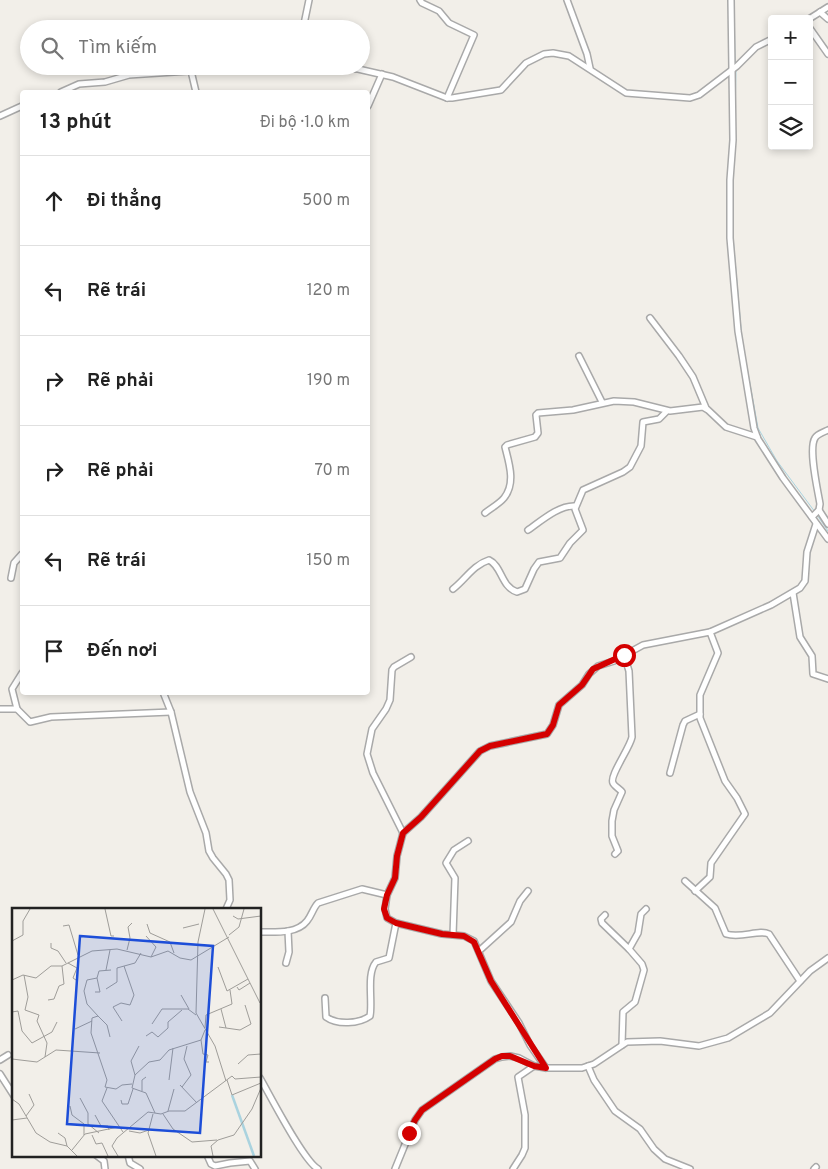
<!DOCTYPE html>
<html lang="vi">
<head>
<meta charset="utf-8">
<style>
  body { margin:0; font-family:Overpass,sans-serif; background:#f2f2f2; color:#222 }
  .controls { position:absolute; right:15px; top:15px; display:grid; overflow:hidden; border-radius:5px; box-shadow:0 2px 8px #0003 }
  .controls button { width:45px; height:45px; display:grid; place-items:center; padding:0; border:0; border-bottom:1px solid #e0e0e0; background:#fff; color:#222; font:25px sans-serif }
  .stop { position:absolute; width:15px; height:15px; margin:-11px; border:4px solid #d40000; border-radius:50%; background:#fff }
  .stop.end { background:#d40000; border-color:#fff; box-shadow:0 1px 5px #0008 }
  .list { margin:0; padding:0; list-style:none }
  h2 { display:flex; justify-content:space-between; align-items:center; height:65px; margin:0; padding:0 20px; font-size:21px }
  h2 small { font-size:16px; font-weight:400; color:#767676 }
  .list li { display:grid; grid-template-columns:32px 1fr auto; gap:15px; align-items:center; box-sizing:border-box; height:90px; padding:0 20px; border-top:1px solid #e0e0e0 }
  .list b { display:block; font-size:19px; white-space:nowrap }
  .list em { font-size:16px; font-style:normal; color:#767676 }
  .icon { flex:none; width:28px; height:28px; fill:none; stroke:currentColor; stroke-width:2; stroke-linecap:round; stroke-linejoin:round }
  .map { position:relative; flex:none; width:828px; height:1169px; overflow:hidden }
  .search { position:absolute; background:#fff; box-shadow:0 2px 8px #0003; left:20px; top:20px; width:350px; height:55px; display:flex; align-items:center; gap:12px; box-sizing:border-box; padding:0 18px; border-radius:28px; color:#767676; font-size:19px }
  .panel { position:absolute; background:#fff; box-shadow:0 2px 8px #0003; left:20px; top:90px; width:350px; height:605px; border-radius:5px }
  .map>svg:first-child { display:block }
</style>
</head>
<body>
<div class="map">
<svg width="828" height="1169" viewBox="0 0 828 1169">
  <rect width="100%" height="100%" fill="#f2efe9"/>
  <g fill="none" stroke-linecap="round" stroke-linejoin="round">
    <g stroke="#aad3df" stroke-width="1">
      <polyline points="734,0 735,64"/>
      <polyline points="735,117 736,71"/>
      <polyline points="732,197 734,153"/>
      <polyline points="732,226 742,340 758,428 777,461 815,512"/>
      <polyline points="817,515 828,531"/>
    </g>
    <defs>
      <g id="minor">
        <polyline points="420,0 422,3 439,11 449,23 474,35 447,98"/>
        <polyline points="567,0 587,54 590,68"/>
        <polyline points="731,0 733,140 730,180 730,238 738,331 754,428 758,439 783,478 828,539"/>
        <polyline points="820,12 828,19"/>
        <polyline points="809,19 828,7"/>
        <polyline points="809,27 828,54"/>
        <polyline points="303,29 309,0"/>
        <polyline points="286,66 358,69 393,77 447,98 452,98 501,90 526,63 544,54 553,53 569,56 626,93 690,98 699,95 737,66 756,47 772,39"/>
        <polyline points="191,71 196,92"/>
        <polyline points="61,92 79,84 105,82 129,75 189,71 207,66"/>
        <polyline points="368,106 382,74"/>
        <polyline points="0,116 22,106"/>
        <polyline points="650,318 679,356 693,377 706,408"/>
        <polyline points="579,356 602,402"/>
        <polyline points="819,510 828,524"/>
        <path d="M485 513C491 508 499 504 504 498 516 483 509 463 505 447L507 445 535 437 538 433 536 415 538 413 573 410 614 401 634 402 670 411 703 407 708 410 726 427 757 437"/>
        <path d="M812 517 819 510 820 504C818 491 808 449 815 438 817 434 824 432 828 430"/>
        <path d="M528 530C541 521 559 505 575 506"/>
        <polyline points="11,578 14,563 22,554"/>
        <path d="M453 589C465 580 473 565 489 560 502 566 501 587 517 592L525 589 534 569 539 562 560 558 570 543 583 530 575 509 583 490 623 472 630 467 641 446 643 422 659 419 667 411"/>
        <polyline points="793,593 800,637 812,656 813,674 828,679"/>
        <polyline points="163,692 171,712 190,792 206,833 209,851 213,858 226,874 229,880 230,900 226,909"/>
        <polyline points="0,709 17,709 30,722 51,717 171,712"/>
        <polyline points="17,709 12,689 22,673"/>
        <polyline points="670,773 683,725 685,721 700,714"/>
        <polyline points="403,833 373,773 367,754 372,729 386,709 390,700 392,670 394,667 411,657"/>
        <path d="M615 854 618 851 612 836V821L614 810 622 792C620 789 614 786 613 783 609 776 630 748 632 737L629 671 624 655"/>
        <path d="M685 881 715 908 726 934C741 939 759 929 769 934L800 981"/>
        <polyline points="695,891 710,877 711,863 745,814 737,798 725,781 700,718 700,695 718,653 710,632"/>
        <polyline points="605,915 601,919 602,923 629,949"/>
        <path d="M260 932C275 932 297 934 307 921 312 915 313 908 318 903L362 889 387 895"/>
        <polyline points="453,935 455,878 446,863 454,850 468,841"/>
        <polyline points="479,951 511,922 520,901 528,891"/>
        <polyline points="286,963 289,952 288,931"/>
        <path d="M325 998 326 1017C337 1025 359 1024 370 1016 373 1001 366 974 376 962L389 958 396 923"/>
        <polyline points="622,1045 623,1012 635,1002 644,970 642,964 629,949 638,933 641,914 646,909"/>
        <polyline points="0,1060 8,1055"/>
        <polyline points="588,1066 594,1080 615,1111 640,1129 654,1149 665,1159 690,1169"/>
        <polyline points="546,1068 530,1045 519,1023 491,981 474,941 464,936 442,934 396,923 387,918 385,909 387,895 395,878 397,856 403,833 421,817 480,751 490,746 547,734 553,725 559,705 582,685 589,674 598,666 614,661 643,645 710,632 771,605 800,588 805,581 807,552 816,524"/>
        <polyline points="0,1074 14,1096"/>
        <path d="M260 1078C271 1097 303 1160 318 1169"/>
        <polyline points="96,1155 104,1161 105,1169"/>
        <polyline points="128,1155 130,1163 140,1169"/>
        <polyline points="207,1155 211,1164 215,1166 230,1163 250,1161 255,1169"/>
        <polyline points="395,1169 415,1120 422,1110 495,1059 502,1057 510,1056 519,1058 534,1066 546,1068 582,1068 594,1064 627,1042 660,1041 699,1046 728,1038 770,1013 810,971 828,958"/>
        <polyline points="513,1169 522,1155 525,1148 525,1115 518,1077 534,1066"/>
        <polyline points="814,1169 816,1167"/>
      </g>
    </defs>
    <use href="#minor" stroke="#a9a9a9" stroke-width="8"/>
    <use href="#minor" stroke="#fff" stroke-width="5"/>
  </g>
  <g fill="none" stroke-linecap="round" stroke-linejoin="round">
    <polyline stroke="#d40000" stroke-width="6" points="409,1133 415,1120 422,1110 495,1059 502,1056 510,1056 534,1066 546,1068 491,981 474,942 464,936 442,934 396,923 387,918 384,909 387,895 395,878 397,856 403,833 421,817 480,751 490,746 547,734 553,725 559,705 582,685 593,669 624,655"/>
  </g>
  <g transform="translate(12 908)">
    <rect width="249" height="249" fill="#f2efe9"/>
    <path fill="none" stroke="#aad3df" stroke-width="2.5" d="M220 187 242 248"/>
    <path fill="none" stroke="#9f9d99" stroke-width="1" d="M93 1 99 28H102M193 1 186 34 184 105 203 138 214 173M201 1 248 95M221 8 226 11 249 8M135 16 138 25 158 34 162 45M51 18 57 17 66 47M171 20 187 16M217 27 227 19 232 1M134 28 144 39 139 49M0 33 11 27V13L18 1M39 35V40L46 43 54 55M115 42 118 30 116 19 120 15M56 55 65 60 61 70 64 72M206 59 215 83 236 71M94 62 98 42M99 62 87 63 85 70 75 72 72 83 75 96 86 108 80 110 79 125 95 172 93 179 104 181 110 177 120 176M12 67 16 89 13 102 27 107 25 113 35 135 33 149M0 72 11 67 24 70 39 58H50L80 43 105 41 139 49 156 43 168 50 179 52 217 29M225 79 227 82 238 75M94 81 105 74V60L123 55 129 45M249 82V101M83 84H88L85 70M169 87 177 101M36 92 42 91 47 78 52 76 50 58M209 101 214 120M0 104 6 103 10 123 20 135 40 124 45 114M86 108 95 117 98 129M110 113 101 99 109 95 118 97 122 87 112 58M140 116 150 101H176L184 107M207 119 228 122 239 116 233 97M193 120 194 107 220 96 218 82M63 121 80 113M134 128 140 124 146 129 156 120V114L170 102M189 132 191 146 196 147 194 154H197M0 151 25 154 44 142 88 145M226 156 236 147 249 146M123 167 119 153 127 138M157 172 161 140M215 172 220 187 249 175M168 177 185 195M170 179 179 167 172 151 175 138M95 180 90 193 111 224M130 183V172L134 169M68 190 76 205V216L87 225M0 191 7 196 24 225 38 234 55 238 65 248M109 192 110 196H116L121 181M58 198 60 207 72 216V227M156 203 162 181M143 205 134 185 120 180 123 167 137 154 148 152 157 142 189 132 193 122M141 206 136 225 144 248M151 206 161 221 180 234 205 232M83 207 89 218H96L97 222M14 208 22 197 17 186M0 212 15 210M117 223 128 225 137 222M46 225 53 230 55 238M80 227 84 236 90 235 96 248M60 242 73 226 106 219M106 248 100 238 105 230 136 204 149 206 157 203H173L220 168 223 171 249 169M201 248 199 238 206 232 222 227 240 201 249 180"/>
    <path fill="#1d4ed8" fill-opacity="0.15" stroke="#1d4ed8" stroke-width="2.5" d="M68 28 201 38 188 225 55 216Z"/>
    <rect width="249" height="249" fill="none" stroke="#222" stroke-width="2.5"/>
  </g>
</svg>
<div class="controls">
<button>+</button>
<button>−</button>
<button><svg class="icon" aria-label="layers" viewBox="0 0 24 24"><path d="M12 4l9 5-9 5-9-5zM3 14l9 5 9-5"/></svg></button>
</div>
<div class="stop" style="left:624px;top:655px"></div>
<div class="stop end" style="left:409px;top:1133px"></div>
<div class="search"><svg class="icon" aria-label="search" viewBox="0 0 24 24"><circle cx="10" cy="10" r="6"/><path d="M15 15l6 6"/></svg>Tìm kiếm</div>
<section class="panel">
<h2>13 phút<small>Đi bộ · 1.0 km</small></h2>
<ul class="list">
<li><svg class="icon" aria-label="ahead" viewBox="0 0 24 24"><path d="M12 20V5M6 11l6-6 6 6"/></svg><div><b>Đi thẳng</b></div><em>500 m</em></li>
<li><svg class="icon" aria-label="left" viewBox="0 0 24 24"><path d="M17 20v-9H6M10 6l-5 5 5 5"/></svg><div><b>Rẽ trái</b></div><em>120 m</em></li>
<li><svg class="icon" aria-label="right" viewBox="0 0 24 24"><path d="M7 20v-9h11M14 6l5 5-5 5"/></svg><div><b>Rẽ phải</b></div><em>190 m</em></li>
<li><svg class="icon" aria-label="right" viewBox="0 0 24 24"><path d="M7 20v-9h11M14 6l5 5-5 5"/></svg><div><b>Rẽ phải</b></div><em>70 m</em></li>
<li><svg class="icon" aria-label="left" viewBox="0 0 24 24"><path d="M17 20v-9H6M10 6l-5 5 5 5"/></svg><div><b>Rẽ trái</b></div><em>150 m</em></li>
<li><svg class="icon" aria-label="arrive" viewBox="0 0 24 24"><path d="M6 21V4h12l-3 4 3 4H6"/></svg><div><b>Đến nơi</b></div></li>
</ul>
</section>
</div>
</body>
</html>
